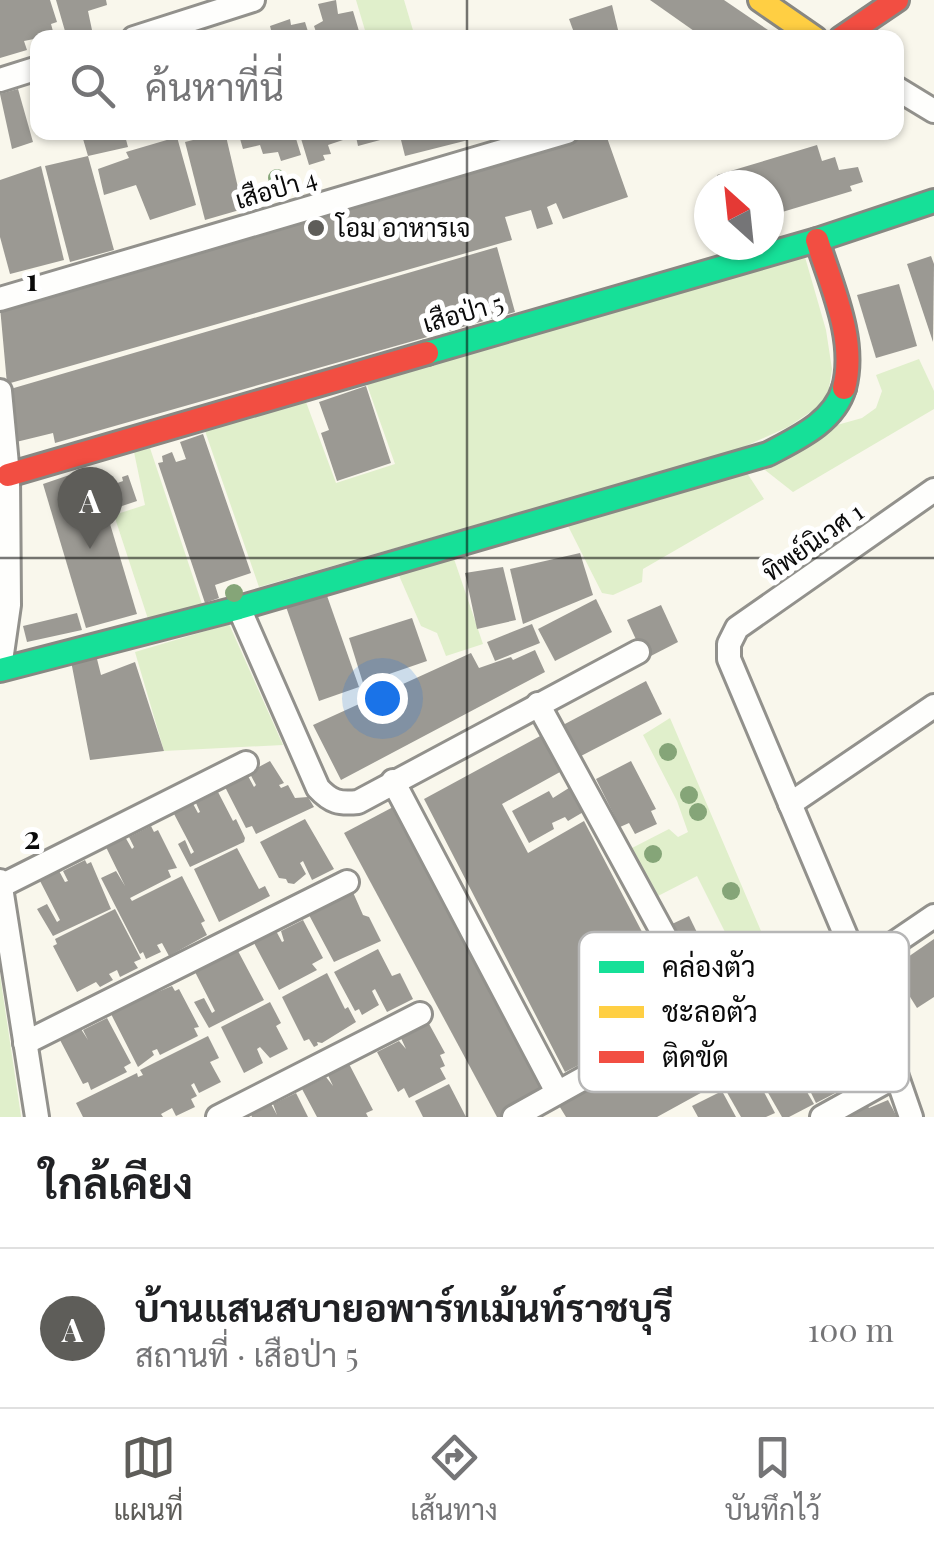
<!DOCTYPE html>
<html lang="th">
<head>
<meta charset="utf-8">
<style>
  body { margin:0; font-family:"Playfair Display",Sarabun,serif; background:#f6f6f6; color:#202124 }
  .compass { position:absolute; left:694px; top:170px; width:90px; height:90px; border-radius:50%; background:#fff; box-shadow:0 2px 8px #0004; rotate:333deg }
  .you { position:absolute; left:382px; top:698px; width:35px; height:35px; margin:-25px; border:8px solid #fff; border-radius:50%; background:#1a73e8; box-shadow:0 0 0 15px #1a73e833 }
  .badge { display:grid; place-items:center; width:65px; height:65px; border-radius:50%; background:#5e5d59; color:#fff; font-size:32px; font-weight:700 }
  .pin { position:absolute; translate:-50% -82px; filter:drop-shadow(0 2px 5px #0008) }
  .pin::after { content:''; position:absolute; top:52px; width:35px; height:30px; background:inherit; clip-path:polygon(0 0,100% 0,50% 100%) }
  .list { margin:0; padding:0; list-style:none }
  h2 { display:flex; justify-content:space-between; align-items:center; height:130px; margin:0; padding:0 40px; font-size:42px }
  h2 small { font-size:32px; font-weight:400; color:#757577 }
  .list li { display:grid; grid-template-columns:65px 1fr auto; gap:30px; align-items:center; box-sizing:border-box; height:160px; padding:0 40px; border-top:2px solid #e0e0e0 }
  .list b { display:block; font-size:38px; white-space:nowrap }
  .list p { margin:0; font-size:32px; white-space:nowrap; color:#757577 }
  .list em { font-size:32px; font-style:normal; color:#757577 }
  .icon { flex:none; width:55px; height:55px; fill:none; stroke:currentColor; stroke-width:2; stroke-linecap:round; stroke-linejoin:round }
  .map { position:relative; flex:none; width:934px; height:1117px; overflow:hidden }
  .search { position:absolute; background:#fff; box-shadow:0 2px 8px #0004; left:30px; right:30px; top:30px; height:110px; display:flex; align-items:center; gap:25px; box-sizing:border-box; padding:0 35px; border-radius:20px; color:#757577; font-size:38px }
  .sheet { height:290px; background:#fff }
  nav { display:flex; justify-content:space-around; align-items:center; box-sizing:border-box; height:140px; border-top:2px solid #e0e0e0; background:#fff; font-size:28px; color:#757577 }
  nav a { display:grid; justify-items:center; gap:5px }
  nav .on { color:#5e5d59 }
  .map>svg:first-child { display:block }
</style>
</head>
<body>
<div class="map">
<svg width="934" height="1117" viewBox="0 0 934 1117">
  <rect width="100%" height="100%" fill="#f9f7ec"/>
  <g fill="#e0efcb">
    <polygon points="356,0 404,0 415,37 367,37"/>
    <polygon points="805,257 826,330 832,369 827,401 788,427 735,451 259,587 205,431 306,402 336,483 395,464 366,382"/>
    <polygon points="919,359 934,391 934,409 793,492 765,470 837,425 862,418 876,408 882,391 876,375"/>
    <polygon points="150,448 203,607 150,625 114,515 145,505 134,452"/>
    <polygon points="747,473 764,499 643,569 642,582 613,595 602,593 567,524"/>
    <polygon points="452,553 483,644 446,656 437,633 421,626 397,571"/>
    <polygon points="229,624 283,745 164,751 135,652"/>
    <polygon points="670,718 773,959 746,974 697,876 658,896 632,848 669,829 678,837 688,832 677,801 643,735"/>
    <polygon points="0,975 21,1116 21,1117 0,1117"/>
  </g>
  <g fill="#9b9993">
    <polygon points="0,0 50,0 57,22 51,24 54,35 24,41 27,50 0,58"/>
    <polygon points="56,0 106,0 107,5 88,11 92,30 67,38"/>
    <polygon points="336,0 338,14 353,11 361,38 318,38 314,26 323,21 318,4"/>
    <polygon points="650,0 724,0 768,30 762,38 704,38"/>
    <polygon points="612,5 620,38 576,38 569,19"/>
    <polygon points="290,19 291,25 305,22 310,38 273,38 270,26"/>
    <polygon points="18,89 33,142 12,149 0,94"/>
    <polygon points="81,132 124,132 128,147 88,156"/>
    <polygon points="225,132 243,209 205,220 185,142"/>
    <polygon points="238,132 294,132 301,155 281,161 278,152 263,154 260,145 243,149"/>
    <polygon points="299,132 341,132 343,140 328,145 331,154 323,155 325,160 309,165"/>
    <polygon points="355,132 394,132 395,136 358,146"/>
    <polygon points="399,132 491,132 492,134 405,156"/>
    <polygon points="593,132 605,132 628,197 563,219 556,203 547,207 553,224 537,229 531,210 505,217 512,240 7,384 0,307"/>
    <polygon points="177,137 196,205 150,220 136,185 104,195 98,169 129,158 126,152"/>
    <polygon points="817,145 822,161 835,157 839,170 858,167 863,182 850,186 852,191 769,216 769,185 720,185 717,175"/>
    <polygon points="88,156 114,250 70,262 45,166"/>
    <polygon points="41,166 64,260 10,274 0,237 0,180"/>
    <polygon points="497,247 515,312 55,443 53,433 12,443 7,390"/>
    <polygon points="931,256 934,264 933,342 907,264"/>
    <polygon points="899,284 917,346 876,358 857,295"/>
    <polygon points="366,386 391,463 337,481 321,433 329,430 319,402"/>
    <polygon points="203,434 251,573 215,585 219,598 205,603 158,463 163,462 162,456 172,452 176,462 186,459 180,442"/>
    <polygon points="93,467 137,614 86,628 43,484"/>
    <polygon points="128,475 137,501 116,508 109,486 123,481 122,477"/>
    <polygon points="580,553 593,595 523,624 510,569"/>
    <polygon points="503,567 516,620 477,629 465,573"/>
    <polygon points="325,590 359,687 319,701 284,601"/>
    <polygon points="596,599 612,632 555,661 538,629"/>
    <polygon points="661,605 678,642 645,659 627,620"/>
    <polygon points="77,613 82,630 27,642 23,626"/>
    <polygon points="412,618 427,661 363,683 349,638"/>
    <polygon points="532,624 540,643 495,661 487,642"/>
    <polygon points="535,650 545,672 341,780 313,725 471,653 479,668 511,657 513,660"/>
    <polygon points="96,655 101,675 135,662 164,751 90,760 71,661"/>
    <polygon points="646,681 662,714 579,757 563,725"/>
    <polygon points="542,735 560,772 502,804 528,853 584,821 684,1012 565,1072 424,799"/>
    <polygon points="270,761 284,783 279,785 281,788 288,785 295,798 308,797 314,807 256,834 252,826 246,828 225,787 248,776 254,787 256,785 249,772"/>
    <polygon points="631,761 656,809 651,811 657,824 635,834 629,823 620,827 596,779"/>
    <polygon points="572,786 585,811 568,821 565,817 552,823 554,829 529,843 512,811 549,791 553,798"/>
    <polygon points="218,792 233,821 236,819 245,838 244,842 190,867 178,844 185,840 191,854 194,852 173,812 192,802 198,813 200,812 196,803"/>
    <polygon points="395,806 548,1091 502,1117 497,1117 344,833"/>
    <polygon points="305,819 334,869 312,880 303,861 300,863 306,874 294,884 288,883 286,879 279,878 260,842"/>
    <polygon points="151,826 154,832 158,830 177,868 168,870 171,877 130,898 132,901 182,876 205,921 201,923 207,935 169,956 162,943 157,945 161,952 146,959 143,952 140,954 101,878 116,871 125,886 105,845 124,835 132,849 134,847 129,837"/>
    <polygon points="237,848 259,889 265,886 270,896 219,922 194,869"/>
    <polygon points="85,860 87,864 91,862 111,909 53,936 37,909 47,904 57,922 60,920 39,879 58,869 65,882 68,881 63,871"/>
    <polygon points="352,890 363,915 369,917 381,941 334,962 309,915"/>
    <polygon points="115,909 141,959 134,962 138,968 120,977 117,970 109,974 113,980 100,987 96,982 77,992 53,946 57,944 55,939"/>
    <polygon points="689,916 707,953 693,961 672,924"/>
    <polygon points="303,920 323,958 312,964 317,970 279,990 253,941 275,929 282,942 284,941 281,931"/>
    <polygon points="934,939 934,997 917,1008 892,968"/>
    <polygon points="378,949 392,976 400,973 413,999 387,1012 375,989 372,991 379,1005 362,1015 359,1009 355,1011 334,972"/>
    <polygon points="238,951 264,1000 209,1028 194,1002 204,998 212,1013 215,1011 194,970 215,958 216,962"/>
    <polygon points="327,973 345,1009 348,1007 356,1022 322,1043 317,1042 318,1045 314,1047 309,1039 304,1041 282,997"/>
    <polygon points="172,986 175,991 179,989 199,1027 194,1028 198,1036 160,1055 157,1049 152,1051 154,1055 138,1067 110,1012"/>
    <polygon points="770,987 799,1039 657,1117 566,1117 558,1104 711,1019 718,1033 735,1025 725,1011"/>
    <polygon points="270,1002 281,1023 276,1026 288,1049 270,1058 260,1047 257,1049 263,1063 244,1073 221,1027"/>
    <polygon points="107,1018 131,1063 124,1067 127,1072 91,1090 88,1082 83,1084 60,1040 81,1029 88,1040 83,1030"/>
    <polygon points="428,1022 445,1053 440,1055 445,1066 440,1068 446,1079 409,1098 404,1088 398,1092 377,1052 399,1041 406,1049 400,1036"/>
    <polygon points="820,1035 847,1087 816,1103 790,1050"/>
    <polygon points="208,1036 219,1058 210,1062 221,1082 199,1093 194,1083 191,1085 197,1096 191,1099 195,1107 176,1116 172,1108 161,1114 163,1117 83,1117 76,1103 137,1073 138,1077 143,1075 140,1070"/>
    <polygon points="785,1054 814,1104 789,1117 782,1117 755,1070"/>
    <polygon points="348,1062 373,1110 366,1113 368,1117 317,1117 302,1089 326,1077 333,1086 327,1073"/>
    <polygon points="754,1073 775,1113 766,1117 741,1117 725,1089"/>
    <polygon points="449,1084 466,1117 423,1117 415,1101"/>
    <polygon points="722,1091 736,1117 698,1117 692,1106"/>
    <polygon points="296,1093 308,1117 252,1117 250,1112 270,1102 277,1115 273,1104"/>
    <polygon points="888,1100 897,1117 849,1117 848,1114 866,1104 869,1108"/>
  </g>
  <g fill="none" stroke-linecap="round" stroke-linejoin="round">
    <defs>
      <g id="street">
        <polyline points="134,38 253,0"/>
        <polyline points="0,80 38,68"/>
        <polyline points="896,88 934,111"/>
        <polyline points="0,299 567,132"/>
        <polyline points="0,391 8,475 9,605 0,668"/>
        <path d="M239 608 318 788C331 802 339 804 358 802L638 652"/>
        <polyline points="538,704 705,1010"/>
        <polyline points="393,781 557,1092"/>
        <polyline points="790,804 934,706"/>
        <polyline points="0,881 37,1117"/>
        <polyline points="1,886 246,763"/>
        <polyline points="859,967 934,916"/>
        <polyline points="25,1043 347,882"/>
        <polyline points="218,1117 420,1014"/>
        <polyline points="514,1117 755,983"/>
        <polyline points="822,1117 896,1076"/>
        <polyline points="911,1117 859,967 729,659 729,644 737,628 934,490"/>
      </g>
      <g id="fast">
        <polyline points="427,353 817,240 934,201"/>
        <path d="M0 670 239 608 768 454C798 438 834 422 844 388"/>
      </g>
      <polyline id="slow" points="760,0 815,38"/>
      <g id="jam">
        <polyline points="841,38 897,0"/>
        <path d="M817 240C831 285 857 340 844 388"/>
        <polyline points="8,475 427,353"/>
      </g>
    </defs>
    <use href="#street" stroke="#92918c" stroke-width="28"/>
    <use href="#fast" stroke="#888782" stroke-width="28"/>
    <use href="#slow" stroke="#888782" stroke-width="28"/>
    <use href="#jam" stroke="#888782" stroke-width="28"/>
    <use href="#street" stroke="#fefefc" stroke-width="22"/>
    <use href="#fast" stroke="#16e098" stroke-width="22"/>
    <use href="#slow" stroke="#ffcf43" stroke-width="22"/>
    <use href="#jam" stroke="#f24e42" stroke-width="22"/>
  </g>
  <g fill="#85a578">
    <circle cx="277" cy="178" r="9"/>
    <circle cx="234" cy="593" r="9"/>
    <circle cx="668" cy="752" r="9"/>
    <circle cx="689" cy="795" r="9"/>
    <circle cx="698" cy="812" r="9"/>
    <circle cx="653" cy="854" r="9"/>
    <circle cx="731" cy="891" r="9"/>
  </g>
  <path fill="none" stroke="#0a0a0a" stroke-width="2.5" stroke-opacity="0.55" d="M467 0V38M467 132V1117M0 558H934"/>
  <circle fill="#5e5d59" stroke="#fff" stroke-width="4" cx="316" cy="228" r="10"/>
  <g text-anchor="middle" stroke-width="10" stroke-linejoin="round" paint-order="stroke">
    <g font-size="25" fill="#0a0a0a" stroke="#fff">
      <text transform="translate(276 189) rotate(-16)" y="9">เสือป่า 4</text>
      <text transform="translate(463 313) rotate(-16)" y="9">เสือป่า 5</text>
      <text transform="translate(813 542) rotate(-35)" y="9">ทิพย์นิเวศ 1</text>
    </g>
    <g font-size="25" fill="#0a0a0a" stroke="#fff" text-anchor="start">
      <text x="336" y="237">โอม อาหารเจ</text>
    </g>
  </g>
  <rect x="579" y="932" width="330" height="160" rx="15" fill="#fff" stroke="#b6b6b6" stroke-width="2.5"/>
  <rect x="599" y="961" width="45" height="12" fill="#16e098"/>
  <rect x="599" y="1006" width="45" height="12" fill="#ffcf43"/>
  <rect x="599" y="1051" width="45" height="12" fill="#f24e42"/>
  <g font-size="28" fill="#0a0a0a">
    <text x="662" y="977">คล่องตัว</text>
    <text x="662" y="1022">ชะลอตัว</text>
    <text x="662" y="1067">ติดขัด</text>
  </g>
  <g font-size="32" text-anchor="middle" font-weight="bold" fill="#0a0a0a" stroke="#fff" stroke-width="10" stroke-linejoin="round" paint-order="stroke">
    <text x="32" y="291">1</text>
    <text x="32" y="849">2</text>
  </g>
</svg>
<svg class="compass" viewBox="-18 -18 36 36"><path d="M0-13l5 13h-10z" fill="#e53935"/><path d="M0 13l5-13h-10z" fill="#757577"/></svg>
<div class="you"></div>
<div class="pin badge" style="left:90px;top:549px">A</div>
<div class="search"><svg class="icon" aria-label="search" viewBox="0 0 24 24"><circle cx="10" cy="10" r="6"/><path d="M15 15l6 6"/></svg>ค้นหาที่นี่</div>
</div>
<section class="sheet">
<h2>ใกล้เคียง<small></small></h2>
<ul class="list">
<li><span class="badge">A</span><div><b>บ้านแสนสบายอพาร์ทเม้นท์ราชบุรี</b><p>สถานที่ · เสือป่า 5</p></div><em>100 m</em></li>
</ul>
</section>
<nav>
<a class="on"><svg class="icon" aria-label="map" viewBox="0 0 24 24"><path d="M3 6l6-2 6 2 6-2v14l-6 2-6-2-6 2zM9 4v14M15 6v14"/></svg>แผนที่</a>
<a><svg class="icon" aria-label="directions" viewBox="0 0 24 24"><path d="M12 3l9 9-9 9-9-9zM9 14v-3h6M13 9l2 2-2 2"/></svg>เส้นทาง</a>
<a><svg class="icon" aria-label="saved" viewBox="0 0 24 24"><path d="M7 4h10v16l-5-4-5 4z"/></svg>บันทึกไว้</a>
</nav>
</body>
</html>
